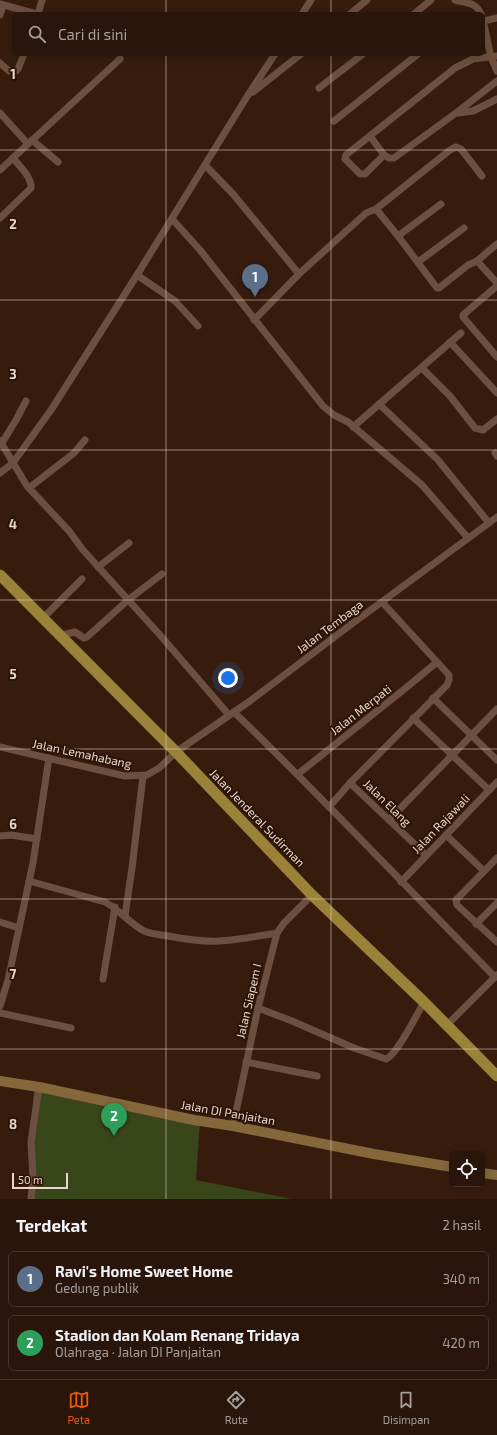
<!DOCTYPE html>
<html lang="id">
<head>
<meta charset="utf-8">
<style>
  body { margin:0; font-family:"Exo 2",sans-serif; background:#311e13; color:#f1f3f6 }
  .controls { position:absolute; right:12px; bottom:12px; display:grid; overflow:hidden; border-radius:6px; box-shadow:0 2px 10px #0003 }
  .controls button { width:36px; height:36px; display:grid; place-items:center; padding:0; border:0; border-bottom:1px solid #45342b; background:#29150a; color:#f1f3f6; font:20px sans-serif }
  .scale { position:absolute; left:12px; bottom:10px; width:56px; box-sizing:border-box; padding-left:4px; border:2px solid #e9d7cd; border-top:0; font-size:11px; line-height:14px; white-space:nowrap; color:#e9d7cd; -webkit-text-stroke:3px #2c1305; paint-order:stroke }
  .you { position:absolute; left:228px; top:678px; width:14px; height:14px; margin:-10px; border:3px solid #fff; border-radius:50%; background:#1a73e8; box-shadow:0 0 0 6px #1a73e833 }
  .badge { display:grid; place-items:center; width:26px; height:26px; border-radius:50%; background:#ea580c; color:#fff; font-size:13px; font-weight:700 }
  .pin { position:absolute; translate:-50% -33px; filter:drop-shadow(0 1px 2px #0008) }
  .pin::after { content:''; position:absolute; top:21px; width:14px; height:12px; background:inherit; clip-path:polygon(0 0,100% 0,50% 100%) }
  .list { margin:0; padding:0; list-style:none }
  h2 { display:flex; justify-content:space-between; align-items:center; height:52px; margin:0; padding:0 16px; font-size:17px }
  h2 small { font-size:13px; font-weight:400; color:#a59f9c }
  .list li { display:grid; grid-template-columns:26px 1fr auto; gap:12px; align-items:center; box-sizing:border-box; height:56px; margin:0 8px 8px; padding:0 8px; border:1px solid #45342b; border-radius:6px }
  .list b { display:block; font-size:15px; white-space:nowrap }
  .list p { margin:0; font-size:13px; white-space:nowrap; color:#a59f9c }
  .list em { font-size:13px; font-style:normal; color:#a59f9c }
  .icon { flex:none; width:22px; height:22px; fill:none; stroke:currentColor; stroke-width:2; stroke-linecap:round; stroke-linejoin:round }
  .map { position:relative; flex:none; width:497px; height:1199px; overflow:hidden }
  .search { position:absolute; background:#29150a; box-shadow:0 2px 10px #0003; left:12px; right:12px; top:12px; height:44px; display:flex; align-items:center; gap:10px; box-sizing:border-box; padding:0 14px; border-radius:6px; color:#a59f9c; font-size:15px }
  .sheet { height:180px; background:#29150a }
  nav { display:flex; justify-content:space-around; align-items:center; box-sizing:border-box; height:56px; border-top:1px solid #45342b; background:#29150a; font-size:11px; color:#a59f9c }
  nav a { display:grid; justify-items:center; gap:2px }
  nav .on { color:#ea580c }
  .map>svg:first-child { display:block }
</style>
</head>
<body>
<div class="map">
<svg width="497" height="1199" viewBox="0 0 497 1199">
  <rect width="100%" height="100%" fill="#371c0d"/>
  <polygon fill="#384619" points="34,1091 200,1121 196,1180 292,1199 29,1199 31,1188 28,1151"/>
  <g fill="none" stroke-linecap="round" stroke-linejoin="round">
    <g stroke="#6d4f3f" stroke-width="7">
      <path d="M455 0C466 3 476 2 481 14"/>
      <polyline points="0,4 37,14"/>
      <polyline points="38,14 42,0"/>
      <polyline points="302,14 311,0"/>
      <polyline points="350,14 367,0"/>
      <polyline points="414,14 431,0"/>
      <polyline points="0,15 3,5"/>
      <polyline points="483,20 491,57 497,71"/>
      <polyline points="484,21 497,18"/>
      <polyline points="497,56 473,59 455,68 346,155 345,159 360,174 365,174 384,155 389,158 394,158 456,113 497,81"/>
      <polyline points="0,63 9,71 16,71 18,69 24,54"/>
      <polyline points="319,88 363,54"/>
      <polyline points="253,92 301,54"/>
      <polyline points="0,113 28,144"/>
      <polyline points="458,113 473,111 497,99"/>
      <polyline points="334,121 418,54"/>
      <polyline points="370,136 384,155"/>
      <polyline points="32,140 58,162"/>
      <polyline points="205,165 233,194 299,274 366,213 376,209 398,236 437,288 439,288 468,265 477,261 497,283"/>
      <polyline points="0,170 120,59"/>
      <polyline points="376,209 450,150 456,147 461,149 482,176"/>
      <path d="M0 218 31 188C32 177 19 166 13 158"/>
      <polyline points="172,219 200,250 323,406 334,415 348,422 422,485 468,538"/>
      <polyline points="398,236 441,204"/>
      <polyline points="477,261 497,244"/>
      <polyline points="418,262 464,228"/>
      <polyline points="137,275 175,301 198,326"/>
      <polyline points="497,286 463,315 463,317 497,357"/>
      <polyline points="254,320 299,274"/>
      <polyline points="450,342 497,393"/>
      <polyline points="422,368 450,396 475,428 483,430 497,419"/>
      <polyline points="379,404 438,460 489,523"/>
      <polyline points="353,427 461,333"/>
      <polyline points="0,441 27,486 69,531 83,550 160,635 229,715"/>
      <polyline points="2,443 16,420 26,401"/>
      <polyline points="495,453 497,456"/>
      <polyline points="0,473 13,463 51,410 137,275 248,95 275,54"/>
      <polyline points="29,488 74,453 85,440"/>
      <polyline points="98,567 129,543"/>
      <polyline points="43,618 82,579"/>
      <polyline points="63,637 66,634 75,632 84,638 87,637 128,600 162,574"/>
      <polyline points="433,698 497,760"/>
      <path d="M234 712C323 798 408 889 495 977"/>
      <polyline points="413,718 489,790"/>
      <polyline points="0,747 125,776 147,775 159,768 176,752 250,701 349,626 497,517"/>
      <polyline points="298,774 407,687 437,662"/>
      <polyline points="350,783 426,855"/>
      <polyline points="329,807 350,783 447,685 449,680 449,675 382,602"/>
      <polyline points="389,820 497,709"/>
      <polyline points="446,835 484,871"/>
      <polyline points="0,836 11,835 37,839"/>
      <polyline points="497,858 456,900 457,905 497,942"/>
      <path d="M29 881 105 902C120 910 129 923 144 931 151 934 160 935 168 936 184 939 203 942 219 941 239 940 258 936 277 933"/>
      <polyline points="401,882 497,782"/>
      <polyline points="125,916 132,868 143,776"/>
      <polyline points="0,922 19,928"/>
      <polyline points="476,924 497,903"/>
      <polyline points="103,979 115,907"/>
      <polyline points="0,1006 8,980 33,863 49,758"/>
      <path d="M258 1008 292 1021 354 1048 386 1059C397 1055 417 1014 424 1002"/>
      <polyline points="0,1013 71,1028"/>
      <polyline points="447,1025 497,975"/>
      <polyline points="246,1062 317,1076"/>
      <polyline points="233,1126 258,1008 277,933 284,923 312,895"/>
      <polyline points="31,1199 33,1177 31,1142 39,1087"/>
    </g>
    <g stroke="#84683c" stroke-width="10">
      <polyline points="0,1081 39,1087 194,1120 233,1126 374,1154 452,1167"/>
      <polyline points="482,1173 497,1175"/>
    </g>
    <polyline stroke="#9a8238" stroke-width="11" points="0,575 176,752 312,895 424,1002 497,1076"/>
  </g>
  <path fill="none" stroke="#e9d7cd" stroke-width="1" stroke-opacity="0.55" d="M166 0V14M331 0V14M166 54V1199M331 54V1199M0 150H497M0 300H497M0 450H497M0 600H497M0 749H497M0 899H497M0 1049H497"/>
  <g text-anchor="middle" stroke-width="4" stroke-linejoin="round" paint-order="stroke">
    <g font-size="12" fill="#e9d7cd" stroke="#2c1305">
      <text transform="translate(330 627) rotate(-37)" y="4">Jalan Tembaga</text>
      <text transform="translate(361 710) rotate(-38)" y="4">Jalan Merpati</text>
      <text transform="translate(82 754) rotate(12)" y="4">Jalan Lemahabang</text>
      <text transform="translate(387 803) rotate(44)" y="4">Jalan Elang</text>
      <text transform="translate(257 818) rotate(46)" y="4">Jalan Jenderal Sudirman</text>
      <text transform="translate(441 824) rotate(-46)" y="4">Jalan Rajawali</text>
      <text transform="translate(249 1001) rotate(-77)" y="4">Jalan Siapem I</text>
      <text transform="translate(228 1113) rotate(10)" y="4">Jalan DI Panjaitan</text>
    </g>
  </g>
  <g font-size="13" text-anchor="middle" font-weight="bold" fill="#e9d7cd" stroke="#2c1305" stroke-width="4" stroke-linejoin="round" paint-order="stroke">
    <text x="13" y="79">1</text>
    <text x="13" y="229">2</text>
    <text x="13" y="379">3</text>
    <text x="13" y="529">4</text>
    <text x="13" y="679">5</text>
    <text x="13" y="829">6</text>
    <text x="13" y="979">7</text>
    <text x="13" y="1129">8</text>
  </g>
</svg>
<div class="controls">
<button><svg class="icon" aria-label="locate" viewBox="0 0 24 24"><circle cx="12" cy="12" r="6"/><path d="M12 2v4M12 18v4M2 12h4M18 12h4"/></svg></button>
</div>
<div class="scale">50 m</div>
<div class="you"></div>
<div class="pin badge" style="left:255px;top:297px;background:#5c6f8a">1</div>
<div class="pin badge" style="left:114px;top:1136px;background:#2e9e5b">2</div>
<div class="search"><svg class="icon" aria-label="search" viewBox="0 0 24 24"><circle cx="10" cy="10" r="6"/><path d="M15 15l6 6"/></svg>Cari di sini</div>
</div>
<section class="sheet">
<h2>Terdekat<small>2 hasil</small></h2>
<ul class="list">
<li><span class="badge" style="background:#5c6f8a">1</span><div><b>Ravi's Home Sweet Home</b><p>Gedung publik</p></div><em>340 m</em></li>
<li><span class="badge" style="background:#2e9e5b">2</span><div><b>Stadion dan Kolam Renang Tridaya</b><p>Olahraga · Jalan DI Panjaitan</p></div><em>420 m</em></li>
</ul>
</section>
<nav>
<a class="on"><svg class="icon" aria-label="map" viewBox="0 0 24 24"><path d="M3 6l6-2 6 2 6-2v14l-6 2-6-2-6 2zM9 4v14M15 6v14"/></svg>Peta</a>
<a><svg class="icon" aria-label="directions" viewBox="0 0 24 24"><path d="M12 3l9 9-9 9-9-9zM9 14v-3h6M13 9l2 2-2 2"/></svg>Rute</a>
<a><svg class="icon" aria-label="saved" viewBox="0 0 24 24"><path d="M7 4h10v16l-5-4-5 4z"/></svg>Disimpan</a>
</nav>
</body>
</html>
